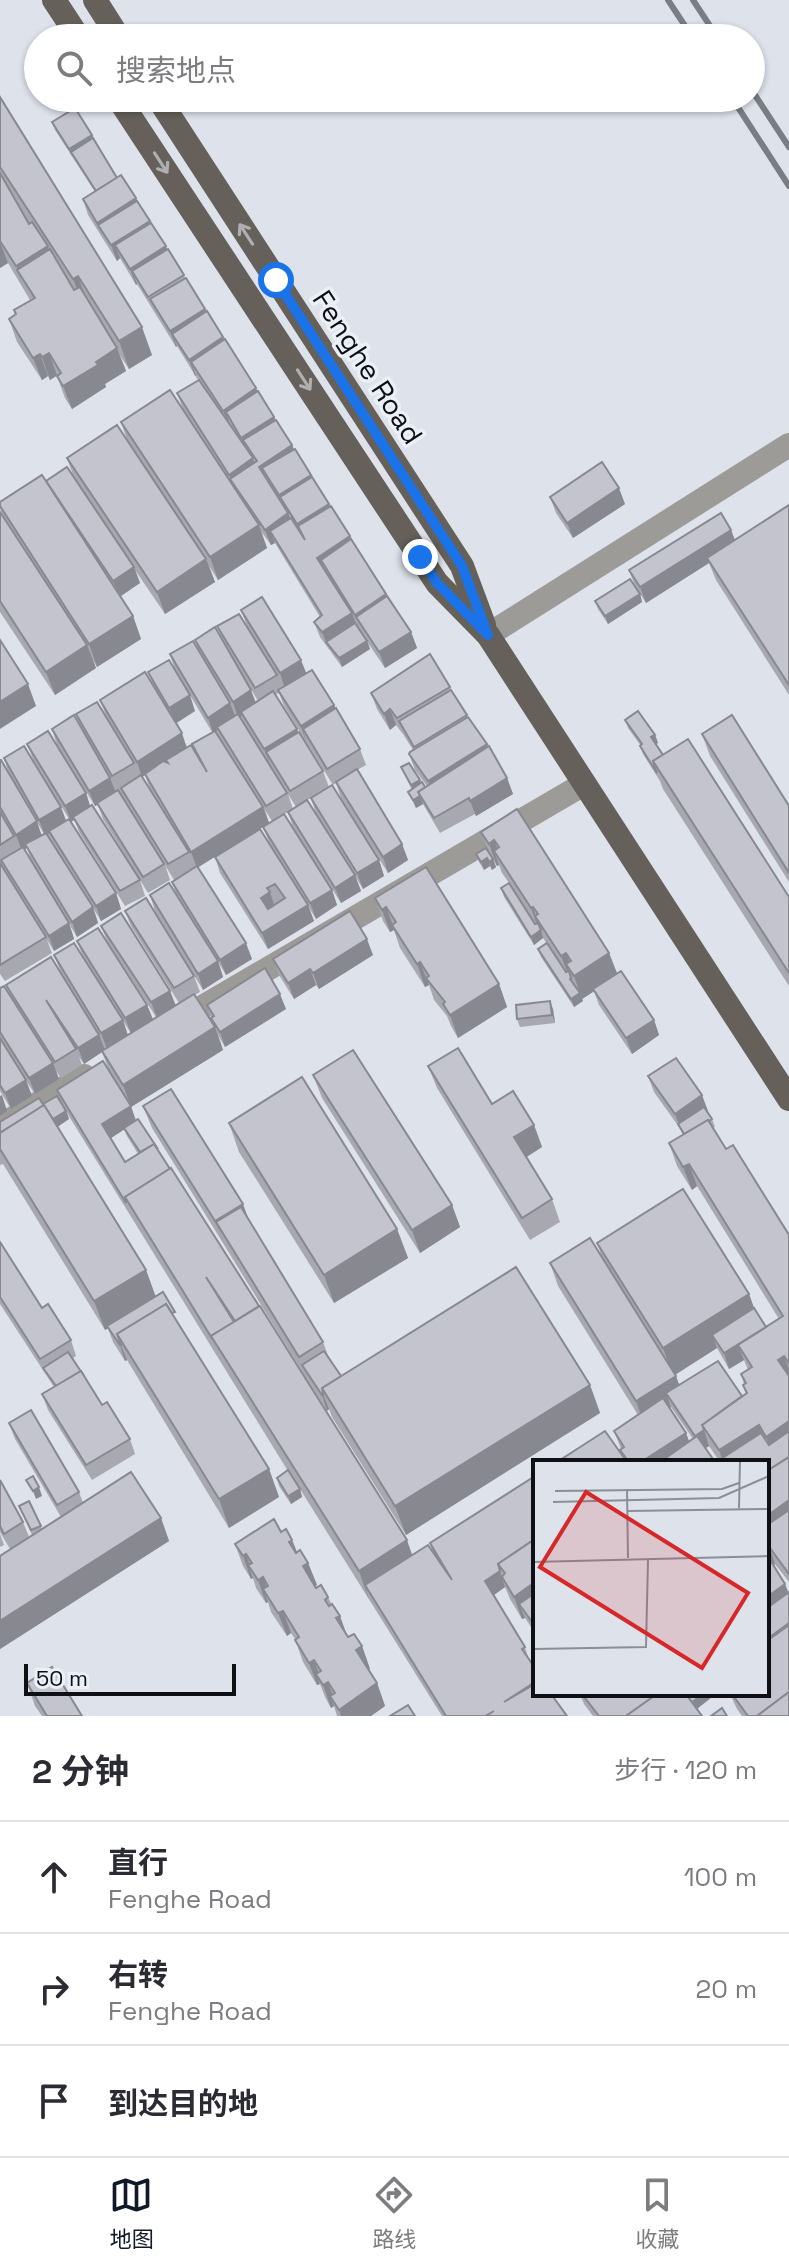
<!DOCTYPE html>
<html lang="zh">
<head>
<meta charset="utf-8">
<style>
  body { margin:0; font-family:"Space Grotesk","Noto Sans SC",sans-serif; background:#f2f2f3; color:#2b2b33 }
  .scale { position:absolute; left:24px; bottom:20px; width:212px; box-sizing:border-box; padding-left:8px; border:4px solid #0e1013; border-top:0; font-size:22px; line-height:28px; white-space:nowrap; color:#0e1013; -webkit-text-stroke:6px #eaeff8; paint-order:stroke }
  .stop { position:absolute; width:24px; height:24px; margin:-18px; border:6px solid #1a73e8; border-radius:50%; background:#fff }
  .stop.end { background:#1a73e8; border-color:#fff; box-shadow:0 2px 8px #0008 }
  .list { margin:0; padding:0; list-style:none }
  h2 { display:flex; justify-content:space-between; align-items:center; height:104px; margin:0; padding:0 32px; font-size:34px }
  h2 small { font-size:26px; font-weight:400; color:#7c7c81 }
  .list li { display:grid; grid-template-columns:52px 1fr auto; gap:24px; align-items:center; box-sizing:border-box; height:112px; padding:0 32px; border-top:2px solid #e1e1e2 }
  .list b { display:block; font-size:30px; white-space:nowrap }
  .list p { margin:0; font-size:26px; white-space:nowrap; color:#7c7c81 }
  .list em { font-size:26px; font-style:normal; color:#7c7c81 }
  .icon { flex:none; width:44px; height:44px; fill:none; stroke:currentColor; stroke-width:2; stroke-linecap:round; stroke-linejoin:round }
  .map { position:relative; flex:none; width:789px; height:1716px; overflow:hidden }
  .search { position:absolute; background:#fff; box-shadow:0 2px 6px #0004; left:24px; right:24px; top:24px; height:88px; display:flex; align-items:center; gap:20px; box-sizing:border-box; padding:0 28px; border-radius:44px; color:#7c7c81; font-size:30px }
  .sheet { height:440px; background:#fff }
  nav { display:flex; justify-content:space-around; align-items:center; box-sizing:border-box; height:112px; border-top:2px solid #e1e1e2; background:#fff; font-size:22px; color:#7c7c81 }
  nav a { display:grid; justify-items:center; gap:4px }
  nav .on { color:#111827 }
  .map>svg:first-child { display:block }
</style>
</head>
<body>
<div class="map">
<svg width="789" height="1716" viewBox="0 0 789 1716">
  <rect width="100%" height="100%" fill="#dde2eb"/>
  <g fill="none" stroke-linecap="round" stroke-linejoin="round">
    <g stroke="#9d9b97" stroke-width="24">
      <polyline points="488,635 789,445"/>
      <polyline points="175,1023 584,784"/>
      <polyline points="0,1126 84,1076"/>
    </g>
    <g stroke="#65615a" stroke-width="24">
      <polyline points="54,0 79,38"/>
      <polyline points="95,0 119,38"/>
      <polyline points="118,98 437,583 488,635 789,1099"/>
      <polyline points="158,98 462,566 484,625"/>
    </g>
    <g stroke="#7a7e84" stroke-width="6">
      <polyline points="668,0 693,38"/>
      <polyline points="693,0 718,38"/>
      <polyline points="751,89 789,147"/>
      <polyline points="732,98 789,186"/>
    </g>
  </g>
  <g fill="#a8a9b0" fill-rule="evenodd">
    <polygon points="0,97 152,355 129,369 119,354 126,371 105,384 106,387 72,409 65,398 57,376 50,380 48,376 42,380 17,342 9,319 15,315 14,310 30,300 8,263 0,268"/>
    <polygon points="52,122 92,135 117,178 136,198 167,249 411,632 417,648 385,668 368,643 370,649 342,667 320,637 314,622 320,617 275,543 271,545 260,530 267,548 218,580 209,566 215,582 165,614 135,570 140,583 120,597 133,616 141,639 97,667 93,660 96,668 55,695 0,612 0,512 3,517 0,508 0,502 47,484 74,478 67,458 128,443 121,422 183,409 177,393 198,380 177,346 176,347 137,284 136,285 120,258 117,261 88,215 83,199 95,192 55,130"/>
    <polygon points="550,497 625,504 573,538 556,513"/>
    <polygon points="789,505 789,695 716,580 709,563 646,603 635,586 629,570 731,530 735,540"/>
    <polygon points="640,594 642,602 608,624 598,609 595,601"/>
    <path d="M241 610 306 673 334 705 360 749 366 765 357 770 402 844 408 860 388 873 341 798 336 783 333 785 284 706 279 693 275 695 323 771 329 787 379 860 384 876 363 889 355 876 361 891 341 903 293 828 288 812 296 807 288 794 293 809 272 821 265 810 269 823 198 867 252 959 226 975 218 962 223 977 203 990 155 911 150 895 177 897 172 882 174 880 165 865 170 880 148 893 103 819 98 805 95 806 57 745 52 729H82L76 714 106 716 100 700 152 682 148 672 195 711 176 723 187 747 195 752 192 744 212 732 175 670 170 654 199 651 195 640 223 641 217 626H247ZM224 643 258 701 255 702ZM145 775 150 789 142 777ZM311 798 316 814 307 800Z"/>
    <polygon points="450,687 468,718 487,744 507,778 513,794 476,816 475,814 440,833 423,804 416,808 408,792 412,790 401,767 420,780 421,783 425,787 427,786 415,770 409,754 413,750 403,734 396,725 390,730 377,709 371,693"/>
    <polygon points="625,720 655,735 658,743 656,744 663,755 789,897 789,986 663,789 660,781 643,754 640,746 641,746 628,728"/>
    <polygon points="702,734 789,806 789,882 710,756"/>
    <polygon points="27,744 86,793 90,806 140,880 145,896 125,906 79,832 74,819 71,822 116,893 121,909 101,921 93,908 98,923 77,937 31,860 27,848 24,849 69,923 74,939 54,951 47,940 52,953 5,981 0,974 0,760 42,835 44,834 9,774 4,758 66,821 69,819 33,759"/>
    <polygon points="517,809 609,953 617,973 654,1020 659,1035 632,1054 599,1005 594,991 582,999 581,997 583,1001 574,1007 541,957 538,949 549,947 543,938 534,945 504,897 501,888 509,883 502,873 499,865 497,866 494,861 496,867 492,870 490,866 484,870 479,862 476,854 489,852 481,832"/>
    <polygon points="263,827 332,890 337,905 316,919 308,906 314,921 268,949 220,873 215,857 269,842"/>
    <polygon points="375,898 499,984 507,1007 458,1038 451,1026 447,1016 434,1000 429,985 425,987 400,948 394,930 390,932 383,921"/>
    <path d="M125 911 194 976 200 992 195 995 214 1026 207 1005 286 1009 225 1047 218 1035 223 1050 131 1107 136 1120 159 1152 412 1555 432 1551 430 1543 535 1476V1633L525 1618 522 1619 510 1599 505 1587 494 1595 525 1647 529 1660 535 1694 567 1716H442L300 1489 302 1497 291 1504 279 1486 277 1478 288 1471 67 1113 69 1119 57 1127 146 1270 156 1297 180 1325 269 1469 279 1497 229 1528 127 1360 125 1361 113 1342 108 1328 105 1330 3 1164 0 1165V1122L44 1106 62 1104 57 1090 110 1073 102 1052 84 1064 79 1057 82 1065 61 1078 56 1071 59 1079 35 1094 26 1081 32 1096 11 1109 0 1091V988L10 995 6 985 60 970 54 955 83 957 77 941 147 1005 153 1019 156 1017 107 941 101 926 170 991 175 1005 179 1003 131 926ZM123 1021 131 1033 128 1035ZM124 1129 127 1136 138 1154 125 1162 110 1138Z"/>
    <polygon points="373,955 319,989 316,985 294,999 279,975 273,959"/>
    <polygon points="553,1009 555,1023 520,1027 517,1019"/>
    <polygon points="428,1066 492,1104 534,1125 542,1147 526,1157 552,1199 560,1222 530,1240 437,1088"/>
    <polygon points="313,1075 452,1205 460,1227 420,1253 322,1098"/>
    <path d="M648 1076 702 1095 707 1112 712 1119 715 1127 713 1128 726 1149 789 1235V1582L775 1564 773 1565 789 1716H742L737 1709 730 1694H767V1462H720L709 1446 706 1448 715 1462H557L622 1456 620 1450 621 1449 614 1431 638 1415 558 1286 550 1263 603 1260 597 1243 749 1294 754 1308 766 1327 779 1319 697 1186 692 1190 677 1166 669 1143 683 1135 679 1127 654 1092ZM717 1348 729 1369 744 1360 748 1370 741 1374 744 1384 743 1385 746 1394 742 1396 679 1385 675 1375ZM671 1407 693 1439 689 1442 686 1433 669 1408Z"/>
    <polygon points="143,1106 250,1222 323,1342 329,1358 341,1376 590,1385 600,1413 406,1535 332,1417 329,1409 327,1411 308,1381 152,1128"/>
    <polygon points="229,1123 397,1229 408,1258 334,1303 239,1152"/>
    <polygon points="0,1242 42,1308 71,1340 76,1356 73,1358 102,1405 130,1439 135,1454 92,1480 48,1410 42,1394 54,1387 0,1304"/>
    <polygon points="9,1423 79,1492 83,1503 161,1518 169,1541 0,1649 0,1556 10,1549 0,1532 0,1480 23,1522 29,1537 32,1535 19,1506 29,1501 42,1529 61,1517 15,1439"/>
    <polygon points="281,1532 292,1540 297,1552 308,1563 317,1585 315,1586 328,1597 348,1637 362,1646 370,1669 368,1670 377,1683 385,1706 371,1716 337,1716 334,1706 331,1708 325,1697 320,1684 317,1685 303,1662 295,1639 291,1633 287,1636 271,1612 268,1602 266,1603 256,1588 253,1578 251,1579 243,1566 235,1544"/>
    <polygon points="0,1534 4,1545 0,1547"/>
    <polygon points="27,1683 82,1716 42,1716 35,1706"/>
    <polygon points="580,1694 711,1694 712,1697 697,1709 702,1716 593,1716 584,1704"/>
  </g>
  <g fill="#888990">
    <polygon points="92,135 95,143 71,152 72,157 69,149"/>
    <polygon points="136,198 142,214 98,225 103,238 97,223"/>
    <polygon points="150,221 155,236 115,245 120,258 117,261 111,245"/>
    <polygon points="0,242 8,263 0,268"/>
    <polygon points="48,246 56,269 17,270 24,289 16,266"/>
    <polygon points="166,246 172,262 132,271 137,284 136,285 130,269"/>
    <polygon points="78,276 88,304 84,307 73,279"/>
    <polygon points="205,309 211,325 172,334 177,346 176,347 170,331"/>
    <polygon points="142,327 152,355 129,369 119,341"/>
    <polygon points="223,337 229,353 191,362 196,375 195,376 189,360"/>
    <polygon points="117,348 126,371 105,384 106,387 72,409 63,386 96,362"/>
    <polygon points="49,353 57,375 50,380 42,357"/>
    <polygon points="40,354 48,376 42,380 33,358"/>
    <polygon points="256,388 262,404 226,412 230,425 229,426 223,411"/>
    <polygon points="274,417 280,433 243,440 247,453 241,438"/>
    <polygon points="292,445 298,461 262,468 267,481 259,467"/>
    <polygon points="253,458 258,474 231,480 229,475"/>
    <polygon points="311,475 316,490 280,497 284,510 279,495"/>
    <polygon points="619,488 625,504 573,538 567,523"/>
    <polygon points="329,504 335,519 303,540 297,524"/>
    <polygon points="288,513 294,529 270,531 275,543 271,545 265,530"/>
    <polygon points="259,525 267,548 218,580 210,557"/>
    <polygon points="731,530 737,546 707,558 709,563 646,603 640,587"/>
    <polygon points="350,536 356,552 321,560 325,572 317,558"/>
    <polygon points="206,559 215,582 165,614 157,592"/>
    <polygon points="134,567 140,583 119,597 113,581"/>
    <polygon points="386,594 392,609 356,617 361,630 355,615"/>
    <polygon points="640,594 642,602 608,624 605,616"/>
    <polygon points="352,613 358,629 326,642 328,647 322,632"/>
    <polygon points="133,616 141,639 97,667 89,644"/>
    <polygon points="411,632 417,648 385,668 379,652"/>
    <polygon points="367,641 370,649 342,667 339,658"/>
    <polygon points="87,645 96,668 55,695 46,672"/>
    <polygon points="301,660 307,675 285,689 280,673"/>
    <polygon points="28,684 36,706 0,729 0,702"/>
    <polygon points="251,690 257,706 241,712 242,716 238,718 233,702"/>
    <polygon points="190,695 195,711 175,724 169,708"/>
    <polygon points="230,703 236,719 217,727 218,730 213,733 208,718"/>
    <polygon points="334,705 340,721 303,729 306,742 301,726"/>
    <polygon points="390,709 396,725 390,730 384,714"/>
    <polygon points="297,729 302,745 266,752 270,765 264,749"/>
    <polygon points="182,733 187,749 142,777 137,762"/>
    <polygon points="655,735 658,743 654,745 651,737"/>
    <polygon points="487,744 493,760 434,797 428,781"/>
    <polygon points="110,778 116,793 95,806 89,791"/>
    <polygon points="507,778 513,794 476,816 470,801"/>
    <polygon points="420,780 422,788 414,794 411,785"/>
    <polygon points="86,793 91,809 71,822 65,806"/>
    <polygon points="420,796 423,804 416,808 413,800"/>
    <polygon points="61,807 67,823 45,836 39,820"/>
    <polygon points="263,807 269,823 197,868 191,852"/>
    <polygon points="37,821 42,837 25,844 27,848 22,851 16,835"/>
    <polygon points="494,840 503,863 494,851 499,865 497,866 489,844"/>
    <polygon points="402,844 408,860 388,873 383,857"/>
    <polygon points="487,858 490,866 484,870 481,862"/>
    <polygon points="493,859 496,867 492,870 489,862"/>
    <polygon points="379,860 384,876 363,889 357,873"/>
    <polygon points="355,875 361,891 341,903 335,888"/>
    <polygon points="332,890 337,905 316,919 310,903"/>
    <polygon points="270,892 275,908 266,914 261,898"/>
    <polygon points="116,893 121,909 101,921 96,906"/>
    <polygon points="308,905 314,921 268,949 262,933"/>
    <polygon points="93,907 98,923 77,937 72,922"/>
    <polygon points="386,907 394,928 392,925 394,930 390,932 382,910"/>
    <polygon points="533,907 540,930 539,931 531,908"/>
    <polygon points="69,923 74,939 54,951 49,936"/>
    <polygon points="541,930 543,938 534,945 531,937"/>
    <polygon points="367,939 373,955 319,989 313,973"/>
    <polygon points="246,943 252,959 226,975 220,960"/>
    <polygon points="566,953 575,976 609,953 618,976 582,999 574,976 566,964 574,986 573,987 561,956"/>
    <polygon points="218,961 223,977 203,990 198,974"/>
    <polygon points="420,962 429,985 425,987 417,964"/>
    <polygon points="310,969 316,985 294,999 288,983"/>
    <polygon points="499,984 507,1007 458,1038 450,1015"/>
    <polygon points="170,991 176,1006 157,1018 151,1002"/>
    <polygon points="580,993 583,1001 574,1007 571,999"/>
    <polygon points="280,994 286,1009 225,1047 220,1032"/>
    <polygon points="550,1001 553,1009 555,1023 552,1015"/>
    <polygon points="147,1005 153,1020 131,1034 125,1018"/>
    <polygon points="123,1020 128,1036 107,1049 101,1033"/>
    <polygon points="654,1020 659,1035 632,1054 626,1038"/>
    <polygon points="215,1027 223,1050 131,1107 123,1085"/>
    <polygon points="99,1035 105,1050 84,1064 78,1048"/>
    <polygon points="53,1063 59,1079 35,1094 29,1078"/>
    <polygon points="26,1080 32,1096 11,1109 5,1093"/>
    <polygon points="2,1095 7,1111 0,1116 0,1096"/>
    <polygon points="702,1095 708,1111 681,1130 675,1114"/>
    <polygon points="131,1106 136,1122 108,1140 102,1124"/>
    <polygon points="66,1111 69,1119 56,1128 53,1119"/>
    <polygon points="534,1125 542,1147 522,1160 514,1137"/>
    <polygon points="689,1164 697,1186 692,1190 683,1167"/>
    <polygon points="243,1204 251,1226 216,1222 224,1244 215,1221"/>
    <polygon points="452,1205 460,1227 420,1253 412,1230"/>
    <polygon points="397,1229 408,1258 334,1303 324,1275"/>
    <polygon points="146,1270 156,1298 105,1330 94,1301"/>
    <polygon points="749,1294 759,1322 712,1335 717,1348 673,1376 663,1348"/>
    <polygon points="766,1327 738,1345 744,1360 729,1369 724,1353"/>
    <polygon points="120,1345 121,1345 127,1360 125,1361"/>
    <polygon points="784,1356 789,1369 789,1380 778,1360"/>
    <polygon points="676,1376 684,1398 666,1393 671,1407 644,1424 636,1401"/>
    <polygon points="590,1385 600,1413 406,1535 395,1506"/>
    <polygon points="323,1394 329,1409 327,1411 322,1395"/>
    <polygon points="789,1421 789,1449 775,1459 766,1437"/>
    <polygon points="759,1425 767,1447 723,1462 719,1450"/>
    <polygon points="704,1430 709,1446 701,1451 695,1436"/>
    <polygon points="686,1433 692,1449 671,1462 641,1462"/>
    <polygon points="269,1469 279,1497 229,1528 219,1499"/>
    <polygon points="39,1487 42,1496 36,1499 33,1491"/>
    <polygon points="300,1489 302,1497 291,1504 288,1496"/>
    <polygon points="789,1500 789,1529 767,1529 767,1516"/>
    <polygon points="161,1518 169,1541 0,1649 0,1621"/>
    <polygon points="292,1540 301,1562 289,1542"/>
    <polygon points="407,1540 417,1569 365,1585 369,1600 359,1571"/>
    <polygon points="770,1548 775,1564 767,1570 767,1550"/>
    <polygon points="246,1554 253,1573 248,1565 253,1578 251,1579 243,1556"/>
    <polygon points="308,1563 317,1585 311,1589 303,1566"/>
    <polygon points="500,1571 505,1587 491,1597 485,1581"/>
    <polygon points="263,1577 271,1600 263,1589 268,1602 266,1603 258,1580"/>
    <polygon points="535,1582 535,1611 519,1604 525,1618 522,1619 514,1597"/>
    <polygon points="785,1584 789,1594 767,1626 767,1597"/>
    <polygon points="283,1611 291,1633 287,1636 278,1613"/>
    <polygon points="340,1616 348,1638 336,1618"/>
    <polygon points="362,1646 370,1669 364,1672 356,1650"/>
    <polygon points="314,1660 322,1682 316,1674 320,1684 317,1685 309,1663"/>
    <polygon points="328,1682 336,1705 330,1696 334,1706 331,1708 323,1685"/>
    <polygon points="377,1683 385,1706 371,1716 341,1716 339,1710"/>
    <polygon points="703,1694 711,1694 712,1697 694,1711 691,1703"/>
  </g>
  <g fill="#c3c4cd" stroke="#888990" stroke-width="2" fill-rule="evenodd">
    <polygon points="0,97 142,327 119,341 78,276 73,279 0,167"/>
    <polygon points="75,108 92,135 69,149 52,122"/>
    <polygon points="93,138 117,178 96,191 71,152"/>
    <polygon points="0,173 29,224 32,222 48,246 16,266 0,241"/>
    <polygon points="121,175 136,198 97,223 83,199"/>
    <polygon points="137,201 150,221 111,245 98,225"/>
    <polygon points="151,223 166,246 130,269 115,245"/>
    <polygon points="50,249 74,290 80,287 117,348 96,362 98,365 63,386 57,376 61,373 49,353 42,357 40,354 33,358 9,319 16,314 14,310 35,298 17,270"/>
    <polygon points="168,249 184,275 148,297 132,271"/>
    <polygon points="186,278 205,309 170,331 150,299"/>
    <polygon points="207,311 223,337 189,360 172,334"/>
    <polygon points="225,339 256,388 223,411 191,362"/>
    <polygon points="199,380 253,458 229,475 177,393"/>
    <polygon points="170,390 259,525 210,557 121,422"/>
    <polygon points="258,391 274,417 241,438 226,412"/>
    <polygon points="276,420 292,445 259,467 288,513 265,530 230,479 257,461 243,440"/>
    <polygon points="117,425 206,559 157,592 67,458"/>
    <polygon points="295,449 311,475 279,495 262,468"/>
    <polygon points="602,462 619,488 567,523 550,497"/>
    <polygon points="67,467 134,567 113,581 46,481"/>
    <polygon points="42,475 133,616 89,644 0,506 0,502"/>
    <polygon points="312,477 329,504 297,524 280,497"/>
    <polygon points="789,505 789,685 707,558"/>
    <polygon points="331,506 350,536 317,558 352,613 322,632 314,622 322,615 270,531 291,518 305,540 298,526"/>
    <polygon points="0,512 87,645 46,672 0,601"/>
    <polygon points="721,513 731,530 640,587 629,570"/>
    <polygon points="351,539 386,594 355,615 321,560"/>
    <polygon points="630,579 640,594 605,616 595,601"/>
    <polygon points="387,596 411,632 379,652 356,617"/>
    <polygon points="262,597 301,660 280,673 241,610"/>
    <polygon points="239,614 277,675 255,688 217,626"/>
    <polygon points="355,623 367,641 339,658 326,642"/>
    <polygon points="215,627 251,690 233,702 195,640"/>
    <polygon points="0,640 28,684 0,702"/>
    <polygon points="193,641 230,703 208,718 170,654"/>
    <polygon points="430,654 450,687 397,718 390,709 384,714 371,693"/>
    <polygon points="169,660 190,695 169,708 148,672"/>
    <polygon points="312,670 334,705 301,726 278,690"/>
    <polygon points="145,672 182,733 137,762 100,700"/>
    <polygon points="451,690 467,715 414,747 399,721"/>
    <polygon points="273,691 297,729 264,749 241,712"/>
    <polygon points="97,702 134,763 112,776 76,714"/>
    <polygon points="336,708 360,749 327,769 303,729"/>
    <polygon points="638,711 655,735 651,737 663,755 653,761 657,773 640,746 642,744 625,720"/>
    <polygon points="238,714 287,793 266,806 217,727"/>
    <polygon points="74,715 110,778 89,791 52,729"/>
    <polygon points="732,715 789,806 789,873 702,734"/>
    <polygon points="468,717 487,744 428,781 409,754 410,752"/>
    <polygon points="48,731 86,793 65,806 27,744"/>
    <polygon points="215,731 263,807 191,852 145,774 163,761 168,763 166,760 191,745 207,772 192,744"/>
    <polygon points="299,732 323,771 290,791 266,752"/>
    <polygon points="688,739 789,897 789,973 653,761"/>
    <polygon points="24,746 61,807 39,820 4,758"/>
    <polygon points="489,746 507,778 470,801 469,798 434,818 418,792"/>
    <polygon points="0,760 1,760 37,821 16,835 0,807"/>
    <polygon points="409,763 420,780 411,785 401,767"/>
    <polygon points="357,769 402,844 383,857 336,782"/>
    <polygon points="141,775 189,852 168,864 121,788"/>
    <polygon points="422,782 425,787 418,792 420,796 413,800 408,792"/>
    <polygon points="332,785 379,860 357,873 311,798"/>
    <polygon points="118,790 164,864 143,877 97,803"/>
    <polygon points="307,800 355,875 335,888 288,812"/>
    <polygon points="92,805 140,880 120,891 73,817"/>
    <polygon points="517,809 609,953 574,976 566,964 571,961 566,953 561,956 535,916 538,914 533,907 531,908 494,851 499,847 494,840 489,844 481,832"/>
    <polygon points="0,812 14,836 0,845"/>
    <polygon points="284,814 332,890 310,903 263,827"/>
    <polygon points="69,819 116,893 96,906 49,831"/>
    <path d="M260 829 308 905 262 933 215 857ZM275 884 285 898 268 909 261 898 270 892 267 888Z"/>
    <polygon points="46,833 93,907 72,922 25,844"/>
    <polygon points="23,847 69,923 49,936 1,860"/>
    <polygon points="486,848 493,859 489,862 487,858 481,862 476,854"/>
    <polygon points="0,863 46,937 0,965"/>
    <polygon points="197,866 246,943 220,960 172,882"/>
    <polygon points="426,867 499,984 450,1015 443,1004 445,1002 426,978 429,976 420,962 417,964 392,925 396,922 386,907 382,910 375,898"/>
    <polygon points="169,883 218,961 198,974 150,895"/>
    <polygon points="509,883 535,924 538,923 541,930 531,937 501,888"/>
    <polygon points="146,898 194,976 174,988 125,911"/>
    <polygon points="350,911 367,939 313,973 310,969 288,983 273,959"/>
    <polygon points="121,913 170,991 151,1002 101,926"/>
    <polygon points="98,928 147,1005 125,1018 77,941"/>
    <polygon points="74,943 123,1020 101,1033 54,955"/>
    <polygon points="547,943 566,972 569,971 571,978 570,979 580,993 571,999 538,949"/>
    <polygon points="51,957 99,1035 78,1048 46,1000 76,1049 55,1062 6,985"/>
    <polygon points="265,968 280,994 220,1032 211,1018 214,1016 207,1005"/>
    <polygon points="621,971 654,1020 626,1038 593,989"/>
    <polygon points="4,986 53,1063 29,1078 0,1032 0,988"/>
    <polygon points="194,994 215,1027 123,1085 102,1051"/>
    <polygon points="550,1001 552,1015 517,1019 516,1005"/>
    <polygon points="0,1038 26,1080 5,1093 0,1085"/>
    <polygon points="458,1048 492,1104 513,1091 534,1125 514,1137 552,1199 522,1218 428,1066"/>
    <polygon points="353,1050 452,1205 412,1230 313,1075"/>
    <polygon points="676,1058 702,1095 675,1114 648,1076"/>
    <polygon points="103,1061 131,1106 102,1124 125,1162 154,1144 170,1169 125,1197 126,1203 57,1090"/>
    <polygon points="302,1077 397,1229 324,1275 229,1123"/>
    <polygon points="171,1089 243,1204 215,1221 143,1106"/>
    <polygon points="57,1096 66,1111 53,1119 43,1104"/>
    <polygon points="39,1098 44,1106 0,1133 0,1122"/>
    <polygon points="44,1105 146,1270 94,1301 0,1149 0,1133"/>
    <polygon points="704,1107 712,1119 709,1121 708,1120 684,1134 678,1124"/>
    <polygon points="138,1119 158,1149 154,1144 140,1152 124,1128"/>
    <polygon points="708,1120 726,1149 733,1145 789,1235 789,1363 784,1356 778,1360 789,1376 789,1421 766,1437 759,1425 719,1450 702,1425 747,1393 743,1385 746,1383 741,1374 752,1367 738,1345 783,1316 689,1164 683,1167 669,1143"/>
    <polygon points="171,1168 259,1306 235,1321 206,1277 234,1322 211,1336 213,1340 125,1197"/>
    <polygon points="683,1189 749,1294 663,1348 597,1243"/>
    <polygon points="241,1207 323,1342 299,1357 216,1222"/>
    <polygon points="590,1238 676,1376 636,1401 550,1263"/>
    <polygon points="0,1242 42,1308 48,1304 71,1340 40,1359 0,1297"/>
    <polygon points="516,1267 590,1385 395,1506 322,1388"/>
    <polygon points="163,1292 175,1312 172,1313 166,1304 117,1334 121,1345 120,1345 107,1326"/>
    <polygon points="166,1304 269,1469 219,1499 117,1334"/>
    <polygon points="260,1306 407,1540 359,1571 211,1336"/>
    <polygon points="754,1308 766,1327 724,1353 712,1335"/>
    <polygon points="324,1351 341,1376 322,1388 323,1394 322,1395 302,1365"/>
    <polygon points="68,1352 84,1376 81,1371 56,1386 43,1368"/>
    <polygon points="718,1361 742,1396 702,1425 704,1430 695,1436 666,1393"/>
    <polygon points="81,1371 102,1405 107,1402 130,1439 86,1465 42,1394"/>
    <polygon points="663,1398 686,1433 641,1462 629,1462 620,1450 624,1447 614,1431"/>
    <polygon points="31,1410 79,1492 57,1505 9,1423"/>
    <polygon points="605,1431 627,1462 557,1462"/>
    <polygon points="789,1431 789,1457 767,1471 767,1462 723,1462 721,1459 761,1433 769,1445"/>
    <polygon points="697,1436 715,1462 660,1462"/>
    <polygon points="789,1457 789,1500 767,1516 767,1471"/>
    <polygon points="288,1470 300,1489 288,1496 277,1478"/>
    <polygon points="131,1472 161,1518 0,1621 0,1556"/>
    <polygon points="33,1476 39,1487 33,1491 26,1480"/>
    <polygon points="535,1476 535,1539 498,1564 500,1571 485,1581 525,1647 522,1649 535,1668 535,1682 504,1702 535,1684 535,1694 551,1694 567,1716 486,1716 494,1711 485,1716 446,1716 365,1585 428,1545 452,1580 430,1543"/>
    <polygon points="0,1480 23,1522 4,1534 0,1526"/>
    <polygon points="29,1501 41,1526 31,1530 19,1506"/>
    <polygon points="789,1510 789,1574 770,1548 767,1550 767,1525"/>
    <polygon points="274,1519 281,1532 286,1529 292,1540 289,1542 296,1553 300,1550 308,1563 303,1566 316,1588 321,1585 328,1597 325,1600 329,1606 332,1604 340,1616 336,1618 348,1637 354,1634 362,1646 356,1650 377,1683 339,1710 330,1696 335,1693 328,1682 323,1685 316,1674 321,1671 314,1660 309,1663 295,1640 299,1637 283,1611 278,1613 263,1589 268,1586 263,1577 258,1580 248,1565 252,1563 246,1554 243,1556 235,1544"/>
    <polygon points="535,1539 535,1582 514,1597 502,1577 505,1573 498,1564"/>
    <polygon points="767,1555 785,1584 767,1597"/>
    <polygon points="789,1592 789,1623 767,1639 767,1608"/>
    <polygon points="535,1593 535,1626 519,1604"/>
    <polygon points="789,1625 789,1692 757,1716 748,1716 732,1694 767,1694 767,1641"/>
    <polygon points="52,1667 82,1716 47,1716 27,1683"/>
    <polygon points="789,1692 789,1716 757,1716"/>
    <polygon points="582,1694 657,1694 626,1716 599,1716"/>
    <polygon points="657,1694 686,1694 702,1716 626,1716"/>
    <polygon points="686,1694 703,1694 692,1702"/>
    <polygon points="408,1705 415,1716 390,1716"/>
    <polygon points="722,1708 727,1716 711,1716"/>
  </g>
  <defs><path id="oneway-shaft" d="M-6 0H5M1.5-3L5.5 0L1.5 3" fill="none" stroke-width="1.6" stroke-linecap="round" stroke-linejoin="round" transform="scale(2)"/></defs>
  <g stroke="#aeafb1">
    <use href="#oneway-shaft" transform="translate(161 163) rotate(57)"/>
    <use href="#oneway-shaft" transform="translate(246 234) rotate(-123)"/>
    <use href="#oneway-shaft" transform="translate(304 380) rotate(57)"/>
  </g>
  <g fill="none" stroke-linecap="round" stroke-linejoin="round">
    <polyline stroke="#1a73e8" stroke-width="10" points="276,280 462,566 488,635 437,583 420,557"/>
  </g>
  <g text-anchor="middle" stroke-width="7" stroke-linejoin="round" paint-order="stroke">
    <g font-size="28" fill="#0e1013" stroke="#eaeff8">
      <text transform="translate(368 367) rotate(57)" y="10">Fenghe Road</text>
    </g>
  </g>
  <g transform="translate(533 1460)">
    <rect width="236" height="236" fill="#dde2eb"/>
    <path fill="none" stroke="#8a8e95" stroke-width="2" d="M94 29 95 98M22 31 189 29 206 23M20 42 186 38 236 16M206 48 207 0M95 51 236 49M0 102 1 189 113 187 115 100M0 102 236 96"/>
    <path fill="#d62828" fill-opacity="0.15" stroke="#d62828" stroke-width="4" d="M53 32 215 133 169 208 7 107Z"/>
    <rect width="236" height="236" fill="none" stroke="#0e1013" stroke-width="4"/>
  </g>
</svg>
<div class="scale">50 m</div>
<div class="stop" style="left:276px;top:280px"></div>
<div class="stop end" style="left:420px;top:557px"></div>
<div class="search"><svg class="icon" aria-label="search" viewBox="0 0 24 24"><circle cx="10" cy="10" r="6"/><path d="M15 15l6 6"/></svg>搜索地点</div>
</div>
<section class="sheet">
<h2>2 分钟<small>步行 · 120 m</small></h2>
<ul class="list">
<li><svg class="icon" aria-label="ahead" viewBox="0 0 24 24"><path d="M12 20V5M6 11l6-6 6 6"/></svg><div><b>直行</b><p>Fenghe Road</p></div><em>100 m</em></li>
<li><svg class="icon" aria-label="right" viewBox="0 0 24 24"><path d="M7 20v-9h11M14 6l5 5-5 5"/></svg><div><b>右转</b><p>Fenghe Road</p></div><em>20 m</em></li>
<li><svg class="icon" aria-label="arrive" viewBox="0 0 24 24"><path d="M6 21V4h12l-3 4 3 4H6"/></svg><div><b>到达目的地</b></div></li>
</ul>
</section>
<nav>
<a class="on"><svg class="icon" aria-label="map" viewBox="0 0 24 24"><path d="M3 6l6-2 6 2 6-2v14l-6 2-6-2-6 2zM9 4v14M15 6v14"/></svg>地图</a>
<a><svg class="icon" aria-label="directions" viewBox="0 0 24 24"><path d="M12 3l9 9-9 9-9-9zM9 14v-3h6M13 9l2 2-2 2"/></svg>路线</a>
<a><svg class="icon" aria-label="saved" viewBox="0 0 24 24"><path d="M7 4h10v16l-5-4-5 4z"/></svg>收藏</a>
</nav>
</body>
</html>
